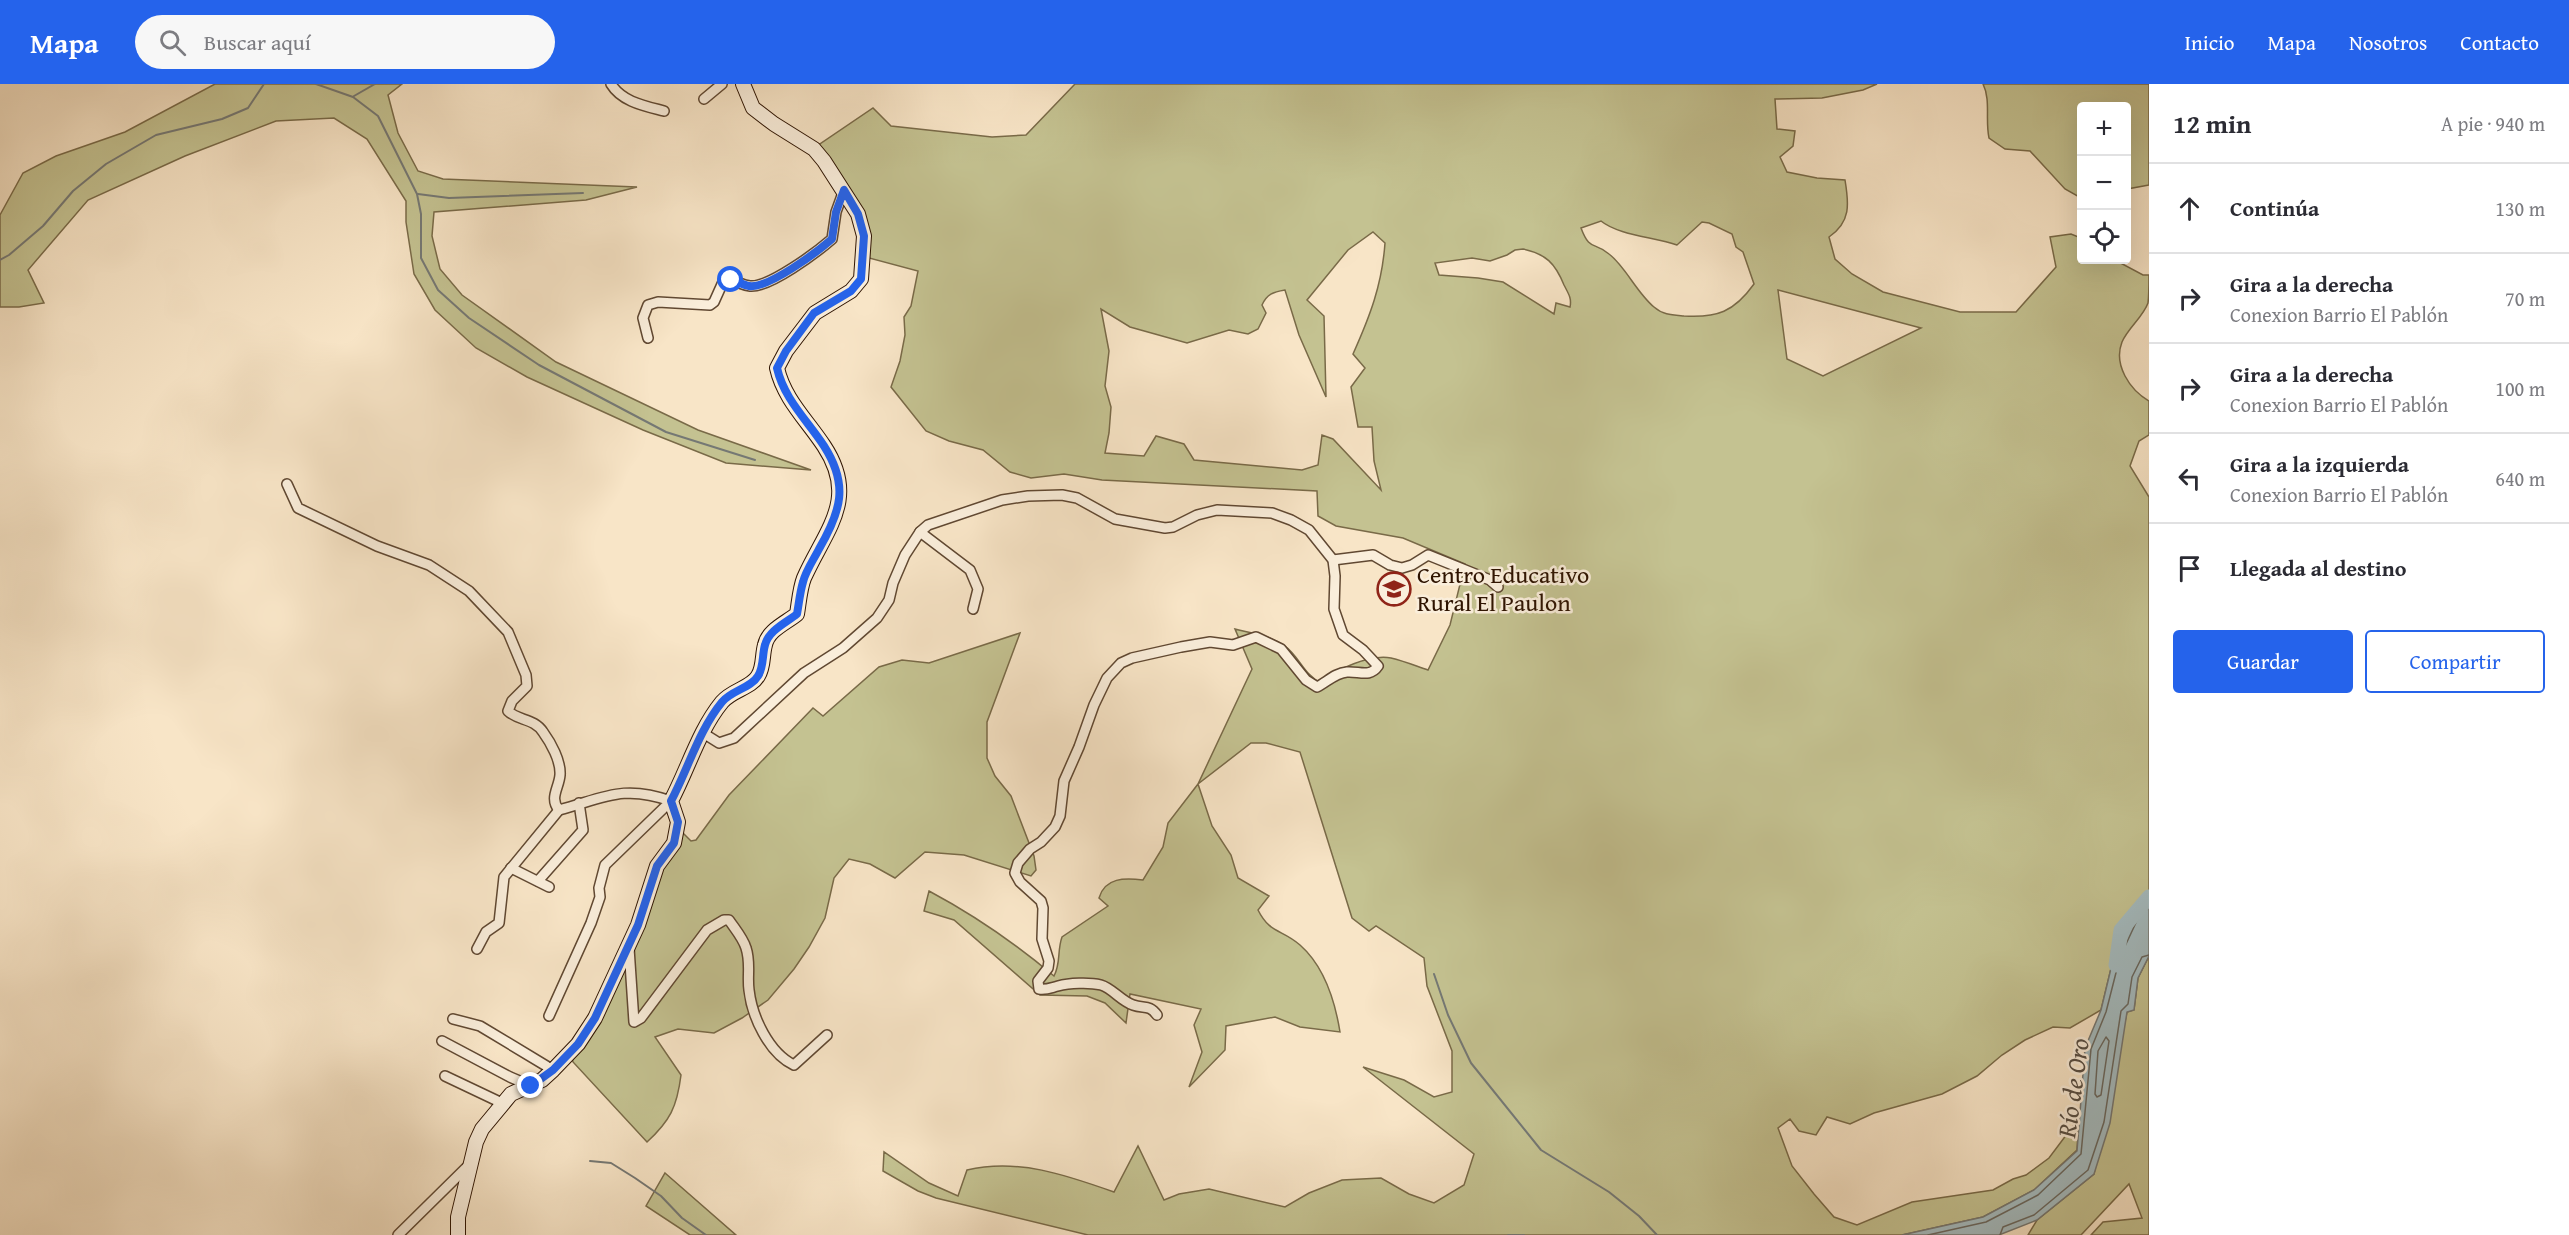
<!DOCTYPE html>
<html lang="es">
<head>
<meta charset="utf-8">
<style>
  body { margin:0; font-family:"Gentium Book Plus",serif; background:#f7f7f7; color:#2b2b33 }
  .controls { position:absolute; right:18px; top:18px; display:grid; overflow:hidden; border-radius:6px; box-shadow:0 6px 24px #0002 }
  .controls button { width:54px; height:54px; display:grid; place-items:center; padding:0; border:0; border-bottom:2px solid #e1e1e2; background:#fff; color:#2b2b33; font:30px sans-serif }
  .stop { position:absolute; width:18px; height:18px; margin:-14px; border:4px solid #2563eb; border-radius:50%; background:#fff }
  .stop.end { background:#2563eb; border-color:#fff; box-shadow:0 2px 6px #0008 }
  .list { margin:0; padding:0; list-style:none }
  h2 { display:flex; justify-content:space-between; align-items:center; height:78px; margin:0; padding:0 24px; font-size:26px }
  h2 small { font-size:20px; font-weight:400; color:#7c7c81 }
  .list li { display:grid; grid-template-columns:39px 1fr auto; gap:18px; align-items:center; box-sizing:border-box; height:90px; padding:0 24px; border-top:2px solid #e1e1e2 }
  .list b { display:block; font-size:22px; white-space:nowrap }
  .list p { margin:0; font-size:20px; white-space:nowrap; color:#7c7c81 }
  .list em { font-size:20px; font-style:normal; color:#7c7c81 }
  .actions { display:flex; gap:12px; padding:18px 24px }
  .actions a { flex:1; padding:14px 0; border:2px solid #2563eb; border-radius:6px; text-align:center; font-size:21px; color:#2563eb }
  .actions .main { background:#2563eb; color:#fff }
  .icon { flex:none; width:33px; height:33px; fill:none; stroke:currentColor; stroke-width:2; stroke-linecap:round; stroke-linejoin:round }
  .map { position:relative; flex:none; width:2149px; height:1151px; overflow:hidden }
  header { display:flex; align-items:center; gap:36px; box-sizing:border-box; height:84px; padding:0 30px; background:#2563eb; color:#fff }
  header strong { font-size:28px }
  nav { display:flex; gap:33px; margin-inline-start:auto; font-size:21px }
  .search { width:420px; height:54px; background:#f7f7f7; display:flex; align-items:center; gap:15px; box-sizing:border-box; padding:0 21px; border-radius:33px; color:#7c7c81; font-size:22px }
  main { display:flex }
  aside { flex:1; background:#fff }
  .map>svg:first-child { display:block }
</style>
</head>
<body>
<header>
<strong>Mapa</strong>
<div class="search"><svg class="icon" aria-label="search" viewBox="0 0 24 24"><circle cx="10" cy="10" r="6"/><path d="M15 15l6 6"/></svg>Buscar aquí</div>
<nav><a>Inicio</a><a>Mapa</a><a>Nosotros</a><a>Contacto</a></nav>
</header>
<main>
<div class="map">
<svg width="2149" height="1151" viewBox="0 0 2149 1151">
  <rect width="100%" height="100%" fill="#f8e5c7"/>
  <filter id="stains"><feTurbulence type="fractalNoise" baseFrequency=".00333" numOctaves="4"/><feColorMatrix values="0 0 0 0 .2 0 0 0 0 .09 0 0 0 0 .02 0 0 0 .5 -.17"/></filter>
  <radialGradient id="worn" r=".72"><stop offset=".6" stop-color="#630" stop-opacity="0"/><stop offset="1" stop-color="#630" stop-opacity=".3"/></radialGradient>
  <g fill="#c4c291" stroke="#796a48" stroke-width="1.5" fill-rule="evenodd">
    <polygon points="215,0 402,0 388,11 398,49 418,87 443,95 637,103 586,116 434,128 432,152 440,185 462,211 556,278 698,346 811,386 726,379 643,346 527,293 476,264 435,226 414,190 406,138 406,117 367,55 334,34 276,37 185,72 88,116 28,186 44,219 19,223 0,223 0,131 23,89 56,72 125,48"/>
    <path d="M1075 0H1877L1863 6 1822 14 1775 15 1777 45 1795 47 1793 62 1780 73 1787 88 1817 94 1845 96C1849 120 1851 138 1829 153L1835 175 1852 190 1883 208 1960 228H2016L2056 183 2050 153 2071 150 2081 154 2082 176H2115L2143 191H2149C2149 199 2149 211 2148 219 2143 233 2128 244 2122 258 2113 281 2130 306 2149 317V351L2139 357 2130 382 2149 413V816L2135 826 2114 872 2101 926 2070 944 2053 943 2025 956 2002 971 1977 992 1942 1010 1874 1029 1850 1040 1827 1033 1816 1051 1799 1047 1790 1035 1778 1044 1792 1082 1814 1110 1834 1133 1857 1141 1912 1118 1993 1106 2013 1095 2026 1091 2049 1074 2079 1034 2077 1066 2034 1106 1983 1133 1902 1151H1088L936 1114 918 1107 883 1087 884 1068 929 1099 958 1112 967 1086C1018 1074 1066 1091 1114 1108L1138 1062 1164 1116 1179 1110 1209 1105 1285 1123 1309 1109 1342 1096 1381 1094 1409 1110 1434 1119 1464 1101 1474 1070 1363 983 1404 996 1434 1013 1452 1008V967L1427 902 1424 874 1376 842 1369 847 1352 834 1300 668 1266 659H1251L1198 700 1212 742 1231 771 1238 794 1269 812 1258 826C1270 850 1282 845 1300 861 1325 883 1335 917 1340 948L1300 943 1275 933 1226 942 1225 966 1189 1003 1202 968 1194 941 1201 925 1130 910 1126 939 1105 919 1087 912 1040 911 954 836 924 827 929 807C974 831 1016 860 1054 892 1061 879 1057 867 1062 853L1108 822 1099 814C1105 793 1125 794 1143 796L1163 763 1168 739 1198 700 1252 585 1235 545C1251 549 1271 552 1285 562 1299 572 1304 591 1321 599 1335 585 1371 570 1391 574 1404 577 1416 582 1428 586L1450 541 1465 480 1403 454 1336 442 1318 432 1317 407 1102 396 1064 390 1031 394 1010 388 983 366 949 357 926 347 891 303 900 277 905 251 904 233 911 222 918 187 869 174 866 152 814 64 873 24 891 42 992 53 1026 51ZM1601 137C1618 151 1654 153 1677 161L1702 138 1709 139 1732 150 1736 163 1743 168 1754 200C1734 228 1717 234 1684 232 1672 231 1663 231 1654 223 1637 209 1625 182 1609 170 1594 157 1590 168 1581 144ZM1373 148 1385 159C1382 201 1370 232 1353 270L1365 284 1351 303 1358 343H1372L1374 377 1381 406 1333 355 1322 351 1318 381 1302 386 1194 376 1184 360 1156 352 1144 372 1105 369 1109 349 1111 323 1105 302 1109 267 1101 225 1130 243 1187 259 1229 246 1248 250 1258 245 1266 229 1262 221C1267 210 1273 208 1285 206L1299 251 1326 313 1324 232 1307 216 1348 166ZM1523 165C1546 170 1555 179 1564 201 1568 209 1572 214 1570 223L1556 219 1554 230 1503 198 1478 194 1439 191 1435 179 1472 174 1490 177 1507 171 1515 166ZM1778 206 1921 244 1823 292 1787 275Z"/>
    <path d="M1983 0H2149V101L2127 105 2126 22H2082L2081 114 2065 105 2030 67 2005 65 1989 54C1985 36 1991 16 1983 0Z"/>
    <path d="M1020 549 987 638V674L995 692 1011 712 1034 772 1036 786 1031 792 964 771 925 768 895 794 870 780 849 775 834 794 825 834 809 863 794 885 768 916 742 934 714 949 678 945 655 953 681 991C677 1023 670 1037 647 1058L573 978 570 967 576 958 679 745 691 757 696 756 729 711 813 624 823 632 879 583 902 576 929 579Z"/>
    <polygon points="2149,872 2149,1151 2091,1151 2103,1138 2142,1134 2129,1100 2081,1151 2028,1151 2037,1136 2094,1090 2127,928 2134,926 2138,894"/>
    <polygon points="665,1089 736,1151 690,1151 646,1122"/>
  </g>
  <polygon fill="#a4bcc1" stroke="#757874" stroke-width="1.5" points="2149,816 2149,872 2138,894 2134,926 2127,928 2110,1039 2094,1090 2037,1136 1999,1151 1902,1151 1983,1133 2034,1106 2077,1067 2085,964 2101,926 2114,872 2135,826"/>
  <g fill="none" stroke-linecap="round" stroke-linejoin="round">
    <g stroke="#696860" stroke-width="1.5">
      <polygon points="2106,953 2109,957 2101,1011 2097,1013 2095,1010 2098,967"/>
      <polyline points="1928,1151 1986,1138 2038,1111 2081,1070 2091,965 2106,928 2120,873 2140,830 2149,824"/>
      <polyline points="2000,1151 2003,1143 2034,1131 2088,1086 2104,1038 2121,927 2128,920 2132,893 2142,873 2149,871"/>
    </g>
    <g stroke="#757874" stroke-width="2">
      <polyline points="316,0 353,13 378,32 417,110 421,130 421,174 438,206 469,234 539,281 666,348 755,376"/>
      <polyline points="354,12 375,0"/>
      <polyline points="418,110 449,114 583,109"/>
      <polyline points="0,176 9,171 43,142 73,107 106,80 156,51 222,35 248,24 264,0"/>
      <polyline points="1434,890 1448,931 1471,979 1541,1066 1609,1108 1639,1132 1657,1151"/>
      <polyline points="590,1077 611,1079 635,1094 661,1112 682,1134 706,1151"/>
      <polyline points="1508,1151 1524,1151"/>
    </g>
    <polyline stroke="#a4bcc1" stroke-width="15" points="2116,881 2121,846 2149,813"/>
    <defs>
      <g id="street">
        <path d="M611 0C622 18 645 22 664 27"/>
        <polyline points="704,15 722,0"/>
        <path d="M648 254 643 234 648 221 658 218 710 221 714 218 723 198C735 194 739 201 750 202 769 204 817 168 832 155L836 128 844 106"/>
        <path d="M287 400 298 424 377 462 429 481 469 507 508 548 526 591 527 602 512 617 508 627C518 637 534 634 543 648 551 659 561 677 560 691 559 704 549 714 559 726 604 714 623 700 671 717L605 781 599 804 600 813 591 839 549 932"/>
        <polyline points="920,448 970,486 978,505 973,525"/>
        <polyline points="1333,476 1373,471 1390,481 1402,484 1412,481 1428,471 1490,496 1498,503"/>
        <path d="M703 649 719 659 734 654 804 589 843 564 877 534 889 516 893 499 905 471 920 448 928 441 1002 416 1028 412 1062 411 1077 414 1115 435 1165 444 1173 443 1197 431 1217 426 1272 429 1291 436 1309 446 1333 476 1335 492 1334 525 1343 551 1363 566 1378 582C1370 594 1359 587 1347 588 1335 589 1327 598 1317 603L1306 596 1281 565 1256 553 1233 561 1210 558 1181 563 1132 574 1121 579 1107 594 1094 621 1079 663 1064 697 1060 732 1055 743 1041 758 1030 765 1018 779 1015 789 1020 798 1041 817 1043 824 1042 855 1049 877 1048 884 1038 897 1039 905C1047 906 1050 904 1058 902 1069 899 1089 898 1101 901 1112 904 1121 917 1133 921 1144 925 1149 920 1157 931"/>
        <polyline points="511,784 549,803"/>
        <polyline points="538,797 583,746 579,719"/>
        <path d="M629 864 634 938 641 934 707 846 724 836H729C735 845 743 854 746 864 751 879 747 892 749 906 752 933 769 969 794 981L827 951"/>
        <polyline points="477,865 486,848 499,839 504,793 559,726"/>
        <polyline points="453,935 480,942 553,986"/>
        <polyline points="442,957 510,993 531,1002"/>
        <polyline points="445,992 504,1020"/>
        <polyline points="398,1151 471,1079"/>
      </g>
      <path id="secondary" d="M458 1151V1133L476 1058 482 1045 511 1010 542 996 553 986 578 960 595 934 638 841 657 782 674 759 678 738 671 717C688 685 699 646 722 618 732 606 751 604 758 592 764 583 762 571 765 561 768 546 786 539 797 530 799 518 800 504 804 494 826 445 859 415 824 362 807 336 784 315 777 284L786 267 815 229 851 207 861 195 864 152 858 130 824 77 814 65 774 40 753 24 743 0"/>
    </defs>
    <use href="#street" stroke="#604832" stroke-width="12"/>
    <use href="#secondary" stroke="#2e1300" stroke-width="16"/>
    <use href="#street" stroke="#faeedb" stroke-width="9"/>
    <use href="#secondary" stroke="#faeedb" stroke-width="14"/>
  </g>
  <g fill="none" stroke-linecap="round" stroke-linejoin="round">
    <path stroke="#2563eb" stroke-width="8" d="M531 1002 553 986 578 960 595 934 638 841 657 782 674 759 678 738 671 717C688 685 699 646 722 618 732 606 751 604 758 592 764 583 762 571 765 561 769 546 786 539 797 530 799 519 800 508 803 498 806 486 814 475 819 465 841 427 849 401 824 362 807 336 784 315 777 284L786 267 814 229 851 207 861 195 864 152 858 130 844 106 836 128 832 155C817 168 768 205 749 202 743 201 737 197 731 196"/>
  </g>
  <defs>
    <symbol id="school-ring" viewBox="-11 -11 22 22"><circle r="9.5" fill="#faeedb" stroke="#8f2418" stroke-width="1.5"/><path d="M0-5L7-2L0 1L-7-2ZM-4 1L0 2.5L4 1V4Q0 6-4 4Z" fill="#8f2418"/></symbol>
  </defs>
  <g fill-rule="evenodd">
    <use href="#school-ring" x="1375" y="486" width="38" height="38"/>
  </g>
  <g text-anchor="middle" stroke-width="5" stroke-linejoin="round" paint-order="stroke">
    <g font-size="24" fill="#2e1300" stroke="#faeedb" text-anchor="start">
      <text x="1417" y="499">Centro Educativo<tspan x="1417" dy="28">Rural El Paulon</tspan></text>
    </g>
    <g font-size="26" font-style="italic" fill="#574e44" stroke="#faeedb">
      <text transform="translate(2073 1004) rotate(-82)" y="9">Río de Oro</text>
    </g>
  </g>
  <rect width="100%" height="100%" filter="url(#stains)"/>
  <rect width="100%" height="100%" fill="url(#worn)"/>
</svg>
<div class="controls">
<button>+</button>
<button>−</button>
<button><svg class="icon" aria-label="locate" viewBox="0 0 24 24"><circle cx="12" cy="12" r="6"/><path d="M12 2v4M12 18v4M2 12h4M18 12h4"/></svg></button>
</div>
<div class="stop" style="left:731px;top:196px"></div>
<div class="stop end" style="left:531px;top:1002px"></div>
</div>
<aside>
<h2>12 min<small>A pie · 940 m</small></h2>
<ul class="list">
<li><svg class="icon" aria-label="ahead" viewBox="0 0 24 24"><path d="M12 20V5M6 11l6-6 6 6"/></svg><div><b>Continúa</b></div><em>130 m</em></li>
<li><svg class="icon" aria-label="right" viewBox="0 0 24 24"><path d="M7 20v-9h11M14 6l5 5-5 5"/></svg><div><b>Gira a la derecha</b><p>Conexion Barrio El Pablón</p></div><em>70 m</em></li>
<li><svg class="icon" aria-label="right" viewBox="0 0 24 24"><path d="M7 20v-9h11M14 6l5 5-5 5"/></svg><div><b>Gira a la derecha</b><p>Conexion Barrio El Pablón</p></div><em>100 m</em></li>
<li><svg class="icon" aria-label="left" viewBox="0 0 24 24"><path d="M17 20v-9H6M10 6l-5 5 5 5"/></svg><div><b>Gira a la izquierda</b><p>Conexion Barrio El Pablón</p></div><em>640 m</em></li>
<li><svg class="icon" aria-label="arrive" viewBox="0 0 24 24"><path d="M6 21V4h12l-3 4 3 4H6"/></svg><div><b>Llegada al destino</b></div></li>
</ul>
<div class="actions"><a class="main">Guardar</a><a>Compartir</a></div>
</aside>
</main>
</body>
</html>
